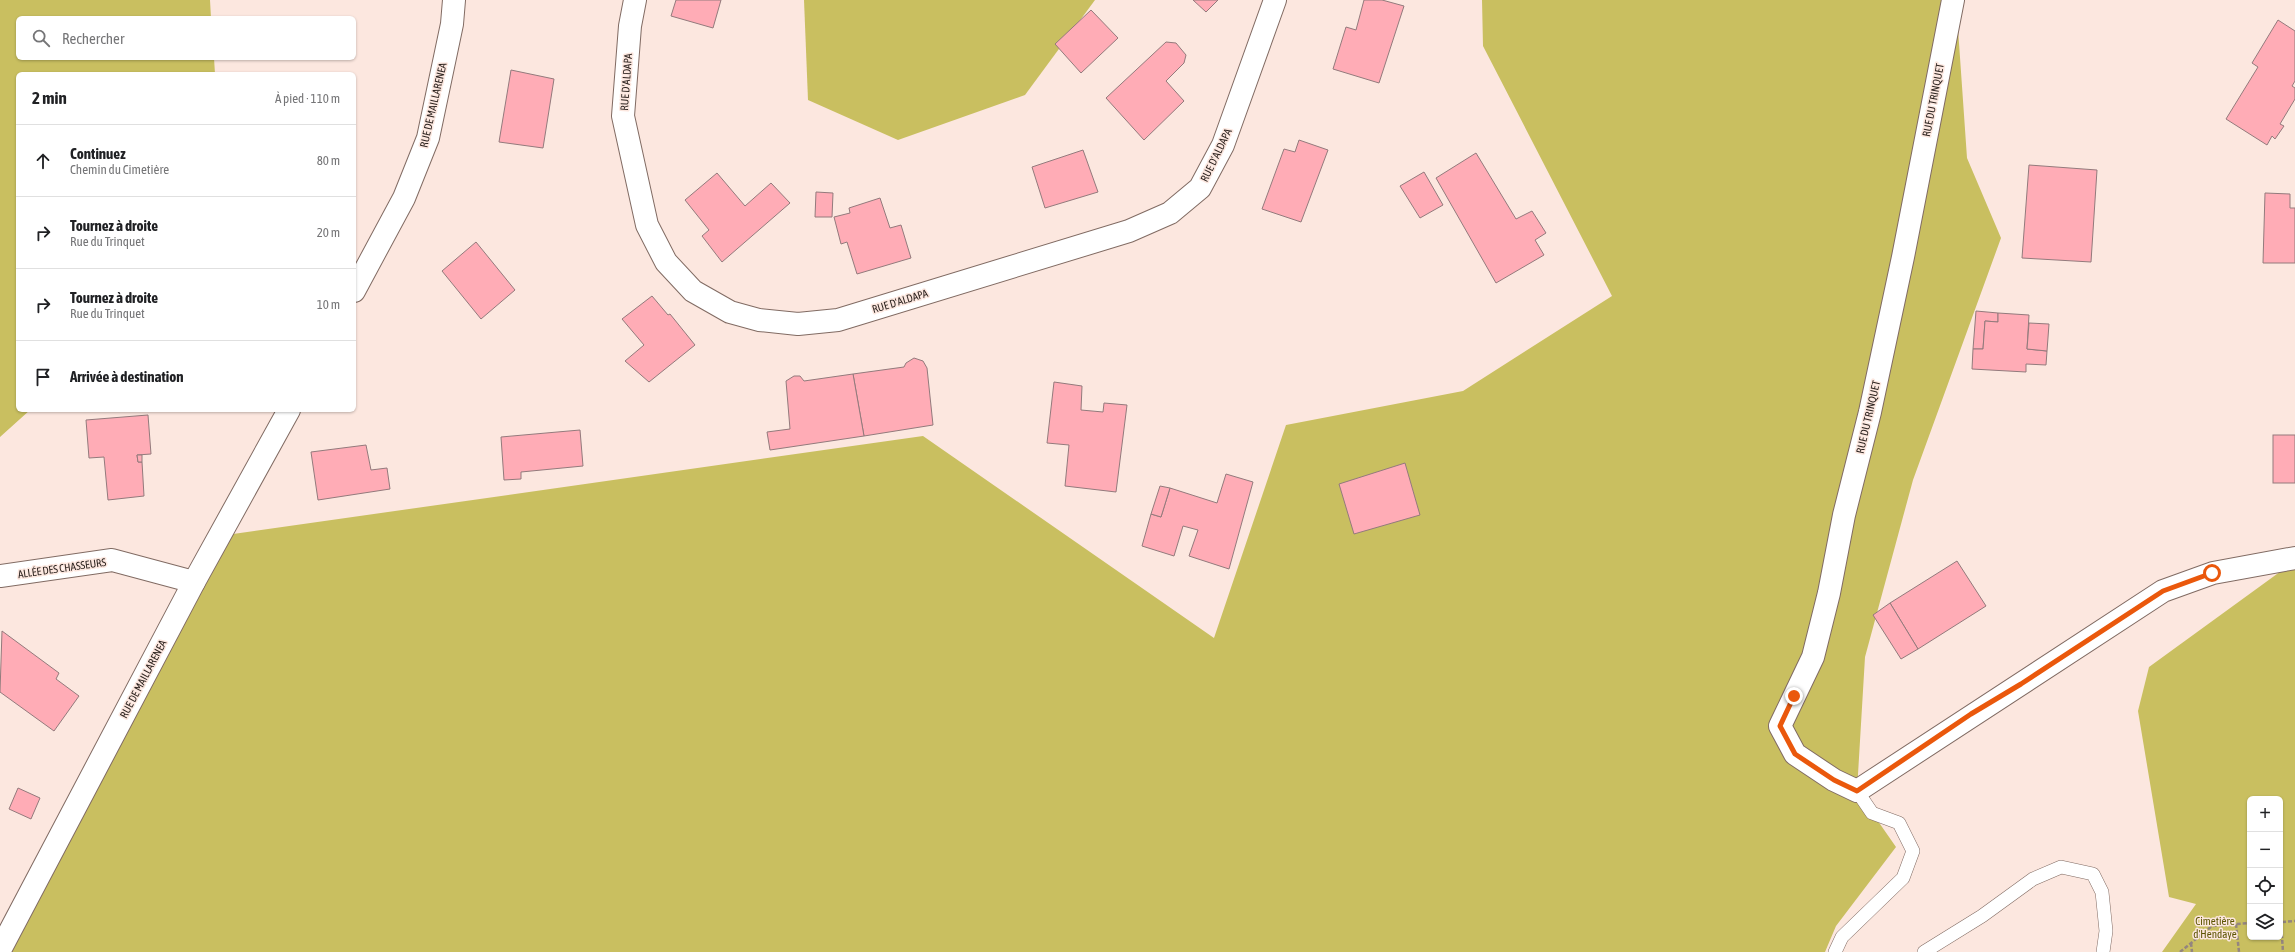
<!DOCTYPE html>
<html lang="fr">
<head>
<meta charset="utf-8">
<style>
  body { margin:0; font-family:"Asap Condensed",sans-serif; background:#f2f2f2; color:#202124 }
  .controls { position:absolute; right:12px; bottom:12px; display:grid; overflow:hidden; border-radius:6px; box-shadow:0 1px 3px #0004 }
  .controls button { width:36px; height:36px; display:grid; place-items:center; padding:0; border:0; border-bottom:1px solid #e0e0e0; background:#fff; color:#202124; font:20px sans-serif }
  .stop { position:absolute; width:12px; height:12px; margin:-9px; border:3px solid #ea580c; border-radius:50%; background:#fff }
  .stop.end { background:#ea580c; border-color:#fff; box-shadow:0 1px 4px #0008 }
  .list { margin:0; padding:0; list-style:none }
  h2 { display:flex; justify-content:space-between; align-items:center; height:52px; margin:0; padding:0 16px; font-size:17px }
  h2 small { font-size:13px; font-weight:400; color:#757577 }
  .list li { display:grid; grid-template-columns:26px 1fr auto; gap:12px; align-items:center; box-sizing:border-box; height:72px; padding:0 16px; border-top:1px solid #e0e0e0 }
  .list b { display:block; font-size:15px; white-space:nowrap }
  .list p { margin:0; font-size:13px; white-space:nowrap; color:#757577 }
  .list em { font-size:13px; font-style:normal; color:#757577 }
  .icon { flex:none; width:22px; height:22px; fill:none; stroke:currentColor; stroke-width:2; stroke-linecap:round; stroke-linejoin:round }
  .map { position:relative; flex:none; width:2295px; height:952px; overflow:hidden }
  .search { position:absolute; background:#fff; box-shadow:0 1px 3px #0004; left:16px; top:16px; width:340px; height:44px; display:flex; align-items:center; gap:10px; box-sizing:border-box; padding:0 14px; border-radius:6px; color:#757577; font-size:15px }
  .panel { position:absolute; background:#fff; box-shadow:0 1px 3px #0004; left:16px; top:72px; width:340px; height:340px; border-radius:6px }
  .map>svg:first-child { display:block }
</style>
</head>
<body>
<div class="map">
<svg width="2295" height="952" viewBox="0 0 2295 952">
  <rect width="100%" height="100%" fill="#fce7df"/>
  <g fill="#c9bf60" fill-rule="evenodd">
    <polygon points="0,0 210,0 211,18 18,18 18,58 214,58 215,74 18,74 18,410 30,410 0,437"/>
    <polygon points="804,0 1095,0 1025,95 898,140 808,100"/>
    <polygon points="1482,0 1956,0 1967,158 2001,238 1913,480 1865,657 1857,791 1896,847 1836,926 1825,952 0,952 219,536 923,436 1214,638 1286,425 1463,391 1612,296 1483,46"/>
    <path d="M2295 561V952H2162L2196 904 2169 897 2138 711 2149 667ZM2250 799H2280V937H2250Z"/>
  </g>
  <g fill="#ffacb6" stroke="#937a7c">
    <polygon points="676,0 721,0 713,28 671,16"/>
    <polygon points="1193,0 1218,0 1206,12"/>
    <polygon points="1364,0 1382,0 1404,6 1379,83 1333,69 1346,27 1356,30"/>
    <polygon points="1091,10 1118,38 1081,73 1055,44"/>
    <polygon points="2278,20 2295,31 2295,81 2292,86 2295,88 2295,99 2280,124 2284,126 2275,139 2272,136 2267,145 2226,119 2258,67 2252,63"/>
    <polygon points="1166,42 1176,43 1186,55 1184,63 1166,81 1184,101 1144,140 1106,98"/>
    <polygon points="511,70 554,79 543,148 499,142"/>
    <polygon points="1299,140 1328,150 1301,222 1262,209 1284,149 1295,152"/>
    <polygon points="1083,150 1098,192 1045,208 1032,167"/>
    <polygon points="1476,153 1516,219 1532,211 1546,233 1535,240 1544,255 1496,283 1436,178"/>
    <polygon points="2029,165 2097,170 2091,262 2022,258"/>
    <polygon points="1424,172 1443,205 1420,218 1400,186"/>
    <polygon points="717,173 745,206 771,183 790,203 722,262 702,236 709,230 685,200"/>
    <polygon points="816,192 833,193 832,217 815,217"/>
    <polygon points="2265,193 2290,194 2290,208 2295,208 2295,263 2263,263"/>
    <polygon points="880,198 890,228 901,225 911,258 857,274 847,242 841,244 834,217 850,213 849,208"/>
    <polygon points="476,242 515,290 481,319 442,271"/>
    <polygon points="652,296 668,315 670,314 695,345 649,382 625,361 644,345 622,319"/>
    <polygon points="1976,311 1998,313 1998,322 1985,321 1983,349 1973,349"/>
    <polygon points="1998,313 2029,315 2027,349 2047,351 2046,365 2026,364 2026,372 1972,369 1973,349 1983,349 1985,321 1998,322"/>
    <polygon points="2029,323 2049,324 2047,351 2027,349"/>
    <polygon points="914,358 923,361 927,368 933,425 864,436 853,374 904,367 906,363"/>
    <polygon points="853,374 864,436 770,450 767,432 790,429 786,381 794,376 800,376 804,381"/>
    <polygon points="1054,382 1082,386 1081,410 1103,412 1104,403 1127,405 1116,492 1065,486 1069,445 1047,443"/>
    <polygon points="148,415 151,454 137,455 138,462 142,462 144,496 108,500 104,457 89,458 86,420"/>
    <polygon points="580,430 583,466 521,472 521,479 504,480 501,437"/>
    <rect x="2273" y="435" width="22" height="48"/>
    <polygon points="366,445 371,470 387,468 390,489 318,500 311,452"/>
    <polygon points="137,455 142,455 142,462 138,462"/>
    <polygon points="1405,463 1420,515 1354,534 1339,484"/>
    <polygon points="1226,474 1253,482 1229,569 1189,556 1198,530 1183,526 1174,556 1142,546 1151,514 1161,517 1170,488 1217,503"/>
    <polygon points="1160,486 1170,488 1161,517 1151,514"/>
    <polygon points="1957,561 1986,606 1918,649 1890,603"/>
    <polygon points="1890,603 1918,649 1901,659 1873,615"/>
    <polygon points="2,631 59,673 56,679 79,696 54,731 0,692"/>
    <polygon points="18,788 40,798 31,819 9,809"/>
  </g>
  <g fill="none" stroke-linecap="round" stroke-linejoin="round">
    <defs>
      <g id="service">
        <polyline points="1835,952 1842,937 1903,878 1913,851 1899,823 1872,813 1857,791"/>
        <polyline points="1924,952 1982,916 2033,879 2061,867 2093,874 2102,892 2106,931 2103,952"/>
      </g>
      <g id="minor">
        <polyline points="635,0 630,26 623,116 647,225 666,262 693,291 730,312 759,320 798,324 838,320 1129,231 1170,213 1200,188 1223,145 1275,0"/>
        <polyline points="1953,0 1903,257 1870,412 1844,515 1829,593 1813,657 1780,726 1795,754 1834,780 1857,791 2163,591 2213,573 2295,558"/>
        <polyline points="354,291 404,198 428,138 452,24 454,0"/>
        <polyline points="0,576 112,560 194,582"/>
        <polyline points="0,950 194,582 289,410"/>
      </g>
    </defs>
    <use href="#service" stroke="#816b63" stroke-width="14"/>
    <use href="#minor" stroke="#816b63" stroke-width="24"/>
    <g stroke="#94857f" stroke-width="2.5" stroke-dasharray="4 2" stroke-linecap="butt">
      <polyline points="2281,922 2283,952"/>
      <polyline points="2282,922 2295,921"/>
      <polyline points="2236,924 2239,952"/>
      <polyline points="2191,943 2192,952"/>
      <polyline points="2180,952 2212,926 2250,923"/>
    </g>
    <use href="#service" stroke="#fff" stroke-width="13"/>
    <use href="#minor" stroke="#fff" stroke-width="22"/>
  </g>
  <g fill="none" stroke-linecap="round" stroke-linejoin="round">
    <polyline stroke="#ea580c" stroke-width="5" points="1794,696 1780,726 1795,754 1834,780 1857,791 1971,714 2021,684 2163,591 2212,573"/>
  </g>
  <g text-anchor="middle" stroke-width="3" stroke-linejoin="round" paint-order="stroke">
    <g font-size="11" fill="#2d2420" stroke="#fce7df">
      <text transform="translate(626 82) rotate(-86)" y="4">RUE D'ALDAPA</text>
      <text transform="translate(1933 100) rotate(-79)" y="4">RUE DU TRINQUET</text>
      <text transform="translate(433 105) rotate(-77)" y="4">RUE DE MAILLARENEA</text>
      <text transform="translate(1216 155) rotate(-64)" y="4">RUE D'ALDAPA</text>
      <text transform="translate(900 301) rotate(-17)" y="4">RUE D'ALDAPA</text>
      <text transform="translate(1868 417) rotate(-77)" y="4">RUE DU TRINQUET</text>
      <text transform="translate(62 568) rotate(-8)" y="4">ALLÉE DES CHASSEURS</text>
      <text transform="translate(143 679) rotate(-62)" y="4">RUE DE MAILLARENEA</text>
    </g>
    <g font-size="11" fill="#5c5402" stroke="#fce7df">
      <text x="2215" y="925">Cimetière<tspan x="2215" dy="13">d'Hendaye</tspan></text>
    </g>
  </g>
</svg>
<div class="controls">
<button>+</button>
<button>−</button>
<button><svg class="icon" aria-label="locate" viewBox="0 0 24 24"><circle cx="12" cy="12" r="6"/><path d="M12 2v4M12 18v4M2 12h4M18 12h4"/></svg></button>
<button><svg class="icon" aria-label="layers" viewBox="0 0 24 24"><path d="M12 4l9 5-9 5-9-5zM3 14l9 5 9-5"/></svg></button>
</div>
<div class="stop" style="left:2212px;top:573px"></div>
<div class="stop end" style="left:1794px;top:696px"></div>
<div class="search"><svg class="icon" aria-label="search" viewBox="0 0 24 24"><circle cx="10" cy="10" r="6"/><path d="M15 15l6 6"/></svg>Rechercher</div>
<section class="panel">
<h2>2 min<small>À pied · 110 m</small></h2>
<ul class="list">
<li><svg class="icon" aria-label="ahead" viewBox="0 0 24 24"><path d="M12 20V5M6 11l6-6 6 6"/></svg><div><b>Continuez</b><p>Chemin du Cimetière</p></div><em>80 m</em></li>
<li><svg class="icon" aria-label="right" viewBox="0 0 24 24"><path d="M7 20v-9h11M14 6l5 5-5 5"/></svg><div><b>Tournez à droite</b><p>Rue du Trinquet</p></div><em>20 m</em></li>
<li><svg class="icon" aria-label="right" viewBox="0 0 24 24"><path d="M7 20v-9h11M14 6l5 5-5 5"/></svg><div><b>Tournez à droite</b><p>Rue du Trinquet</p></div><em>10 m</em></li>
<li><svg class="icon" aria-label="arrive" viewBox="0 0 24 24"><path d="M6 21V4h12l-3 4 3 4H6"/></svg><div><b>Arrivée à destination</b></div></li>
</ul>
</section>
</div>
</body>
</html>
